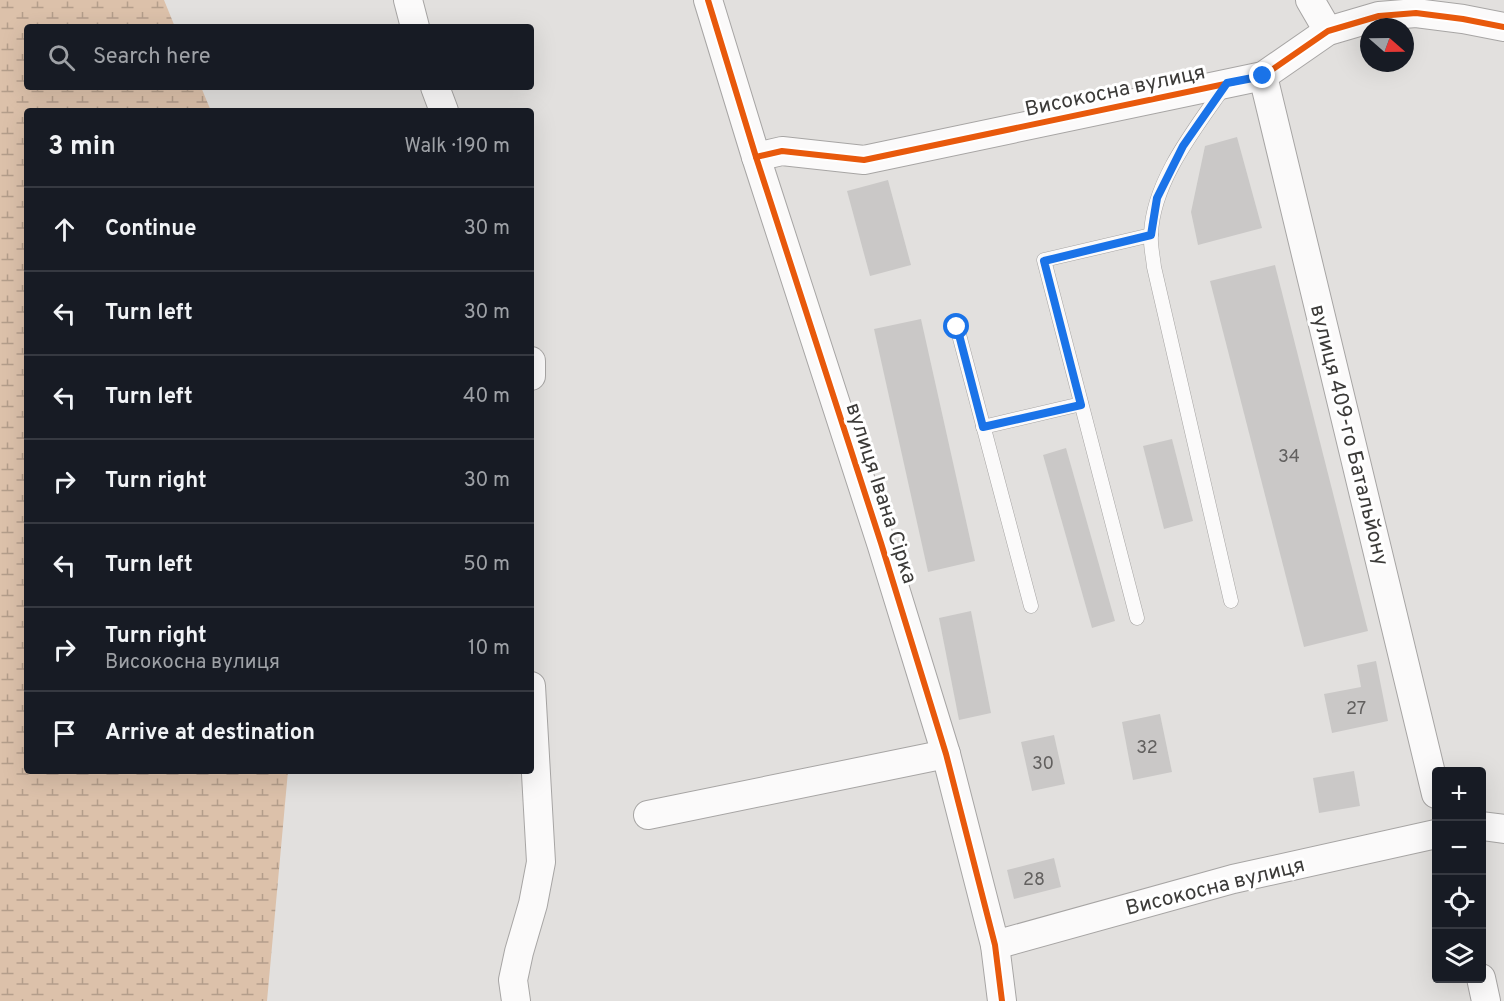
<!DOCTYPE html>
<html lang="en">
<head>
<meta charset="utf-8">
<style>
  body { margin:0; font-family:Overpass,sans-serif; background:#242831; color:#f1f3f6 }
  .controls { position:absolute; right:18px; bottom:18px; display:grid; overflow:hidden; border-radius:6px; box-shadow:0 6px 24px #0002 }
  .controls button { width:54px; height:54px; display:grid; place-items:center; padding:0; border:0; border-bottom:2px solid #363941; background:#171b24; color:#f1f3f6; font:30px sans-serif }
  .compass { position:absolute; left:1360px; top:18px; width:54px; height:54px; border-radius:50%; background:#171b24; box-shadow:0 6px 24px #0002; rotate:110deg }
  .stop { position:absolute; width:18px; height:18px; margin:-14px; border:4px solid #1a73e8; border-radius:50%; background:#fff }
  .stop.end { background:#1a73e8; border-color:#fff; box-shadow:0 2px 6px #0008 }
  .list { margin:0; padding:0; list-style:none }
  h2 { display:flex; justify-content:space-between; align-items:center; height:78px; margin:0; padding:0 24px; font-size:26px }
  h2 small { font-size:20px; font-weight:400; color:#9ea1a6 }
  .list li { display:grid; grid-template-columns:39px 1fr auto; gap:18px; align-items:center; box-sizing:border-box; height:84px; padding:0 24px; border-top:2px solid #363941 }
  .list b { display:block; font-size:22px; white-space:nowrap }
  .list p { margin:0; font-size:20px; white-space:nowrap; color:#9ea1a6 }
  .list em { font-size:20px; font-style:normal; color:#9ea1a6 }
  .icon { flex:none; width:33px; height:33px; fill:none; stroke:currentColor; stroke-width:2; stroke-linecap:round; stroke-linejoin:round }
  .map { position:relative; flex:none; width:1504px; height:1001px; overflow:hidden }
  .search { position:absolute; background:#171b24; box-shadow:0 6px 24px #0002; left:24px; top:24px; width:510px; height:66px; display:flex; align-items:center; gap:15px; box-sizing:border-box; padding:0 21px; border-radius:6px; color:#9ea1a6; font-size:22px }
  .panel { position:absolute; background:#171b24; box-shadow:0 6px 24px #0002; left:24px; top:108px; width:510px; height:666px; border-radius:6px }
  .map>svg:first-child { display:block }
</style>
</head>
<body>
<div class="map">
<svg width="1504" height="1001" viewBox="0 0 1504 1001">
  <defs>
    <pattern id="wetland-marsh" width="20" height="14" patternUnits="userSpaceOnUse" patternTransform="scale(1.5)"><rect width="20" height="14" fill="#dcc1aa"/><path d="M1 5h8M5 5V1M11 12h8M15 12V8" fill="none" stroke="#b49e8b"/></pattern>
  </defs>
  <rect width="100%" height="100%" fill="#e2e0de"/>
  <polygon fill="url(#wetland-marsh)" points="0,0 164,0 175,27 27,27 27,87 201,87 211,111 27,111 27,771 288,771 267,1001 0,1001"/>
  <g fill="#cac8c7">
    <polygon points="1237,137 1262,228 1198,245 1191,212 1205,146"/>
    <polygon points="888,180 911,265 870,276 847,191"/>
    <polygon points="1275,265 1368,631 1304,647 1210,281"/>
    <polygon points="921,319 975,561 928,572 874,329"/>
    <polygon points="1172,439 1193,521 1164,529 1143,446"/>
    <polygon points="1066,448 1115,621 1092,628 1043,455"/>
    <polygon points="971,611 991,713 959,720 939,618"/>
    <polygon points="1376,661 1388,721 1332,733 1324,694 1361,687 1357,665"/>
    <polygon points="1160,714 1172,772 1133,780 1122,722"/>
    <polygon points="1054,735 1065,784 1032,791 1021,742"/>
    <polygon points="1354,771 1360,806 1319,813 1313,778"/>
    <polygon points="1054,858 1061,887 1014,899 1007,870"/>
  </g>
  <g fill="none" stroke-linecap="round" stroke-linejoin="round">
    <defs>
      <g id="lane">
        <path d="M1224 87C1195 129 1153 181 1151 234 1150 245 1153 256 1154 267L1231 601"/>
        <polyline points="957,327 1031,606"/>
        <polyline points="983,427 1081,404"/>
        <polyline points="1137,618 1044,260 1151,235"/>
      </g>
      <g id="street">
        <polyline points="408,0 415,27"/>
        <polyline points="708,0 756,157 881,543 946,754 995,945 1002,1001"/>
        <polyline points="1310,0 1328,31"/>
        <polyline points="1263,76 1436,794"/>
        <polyline points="435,87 444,111"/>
        <polyline points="756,157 782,151 864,160 1263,76 1328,31 1379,16 1416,13 1463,19 1504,27"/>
        <polyline points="531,361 531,376"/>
        <polyline points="648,815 946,754"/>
        <polyline points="1482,826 1504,829"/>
        <polyline points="995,945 1233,879 1436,834"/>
        <polyline points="1481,978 1486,1001"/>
        <polyline points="516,1001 513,980 519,952 533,904 541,862 531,686"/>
      </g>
    </defs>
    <use href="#lane" stroke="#a7a5a4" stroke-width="15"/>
    <use href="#street" stroke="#a7a5a4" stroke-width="30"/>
    <use href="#lane" stroke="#fbfafa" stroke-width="14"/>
    <use href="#street" stroke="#fbfafa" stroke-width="28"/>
    <defs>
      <g id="cycleway">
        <polyline points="708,0 756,157 881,543 946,754 995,945 1002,1001"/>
        <polyline points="756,157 782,151 864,160 1263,76 1328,31 1379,16 1416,13 1463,19 1504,27"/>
      </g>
    </defs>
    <use href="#cycleway" stroke="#fff" stroke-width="10"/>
    <use href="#cycleway" stroke="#e8590c" stroke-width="6"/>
  </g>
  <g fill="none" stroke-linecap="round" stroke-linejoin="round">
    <polyline stroke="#1a73e8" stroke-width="8" points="957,327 983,427 1081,405 1044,261 1151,235 1157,198 1183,146 1227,83 1263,76"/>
  </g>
  <g text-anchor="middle" stroke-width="6" stroke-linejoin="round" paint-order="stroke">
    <g font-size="18" fill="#62605f">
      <text x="1289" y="462">34</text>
      <text x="1356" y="714">27</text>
      <text x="1147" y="753">32</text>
      <text x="1043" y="769">30</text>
      <text x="1034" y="885">28</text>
    </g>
    <g font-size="21" fill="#3c3b39" stroke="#fff">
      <text transform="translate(1115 90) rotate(-12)" y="7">Високосна вулиця</text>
      <text transform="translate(1350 435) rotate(76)" y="7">вулиця 409-го Батальйону</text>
      <text transform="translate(882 493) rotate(72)" y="7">вулиця Івана Сірка</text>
      <text transform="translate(1215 886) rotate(-14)" y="7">Високосна вулиця</text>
    </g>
  </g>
</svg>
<div class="controls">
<button>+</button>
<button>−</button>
<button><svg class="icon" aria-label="locate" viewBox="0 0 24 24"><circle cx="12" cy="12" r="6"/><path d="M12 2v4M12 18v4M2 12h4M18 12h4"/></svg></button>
<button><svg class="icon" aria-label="layers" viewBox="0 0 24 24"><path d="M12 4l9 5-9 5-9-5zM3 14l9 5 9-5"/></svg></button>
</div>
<svg class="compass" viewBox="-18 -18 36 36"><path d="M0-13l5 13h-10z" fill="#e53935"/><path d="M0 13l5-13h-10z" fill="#9ea1a6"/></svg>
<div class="stop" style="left:957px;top:327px"></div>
<div class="stop end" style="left:1263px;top:76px"></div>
<div class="search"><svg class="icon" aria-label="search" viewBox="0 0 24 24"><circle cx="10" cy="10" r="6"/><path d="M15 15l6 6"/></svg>Search here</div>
<section class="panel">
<h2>3 min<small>Walk · 190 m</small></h2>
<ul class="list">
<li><svg class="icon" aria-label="ahead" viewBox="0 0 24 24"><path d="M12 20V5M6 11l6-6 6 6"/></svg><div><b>Continue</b></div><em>30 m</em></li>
<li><svg class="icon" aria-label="left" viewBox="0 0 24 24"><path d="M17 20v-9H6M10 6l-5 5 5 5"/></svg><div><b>Turn left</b></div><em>30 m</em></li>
<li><svg class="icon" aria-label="left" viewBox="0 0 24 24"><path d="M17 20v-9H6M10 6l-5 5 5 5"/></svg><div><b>Turn left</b></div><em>40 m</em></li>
<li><svg class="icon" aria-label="right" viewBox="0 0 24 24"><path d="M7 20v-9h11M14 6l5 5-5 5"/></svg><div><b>Turn right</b></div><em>30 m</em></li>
<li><svg class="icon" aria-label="left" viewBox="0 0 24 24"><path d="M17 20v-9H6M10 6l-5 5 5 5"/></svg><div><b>Turn left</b></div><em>50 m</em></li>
<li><svg class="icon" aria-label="right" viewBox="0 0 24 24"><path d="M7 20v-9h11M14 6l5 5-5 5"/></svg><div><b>Turn right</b><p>Високосна вулиця</p></div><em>10 m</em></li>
<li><svg class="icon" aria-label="arrive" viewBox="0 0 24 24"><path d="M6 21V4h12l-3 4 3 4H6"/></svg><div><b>Arrive at destination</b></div></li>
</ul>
</section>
</div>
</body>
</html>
